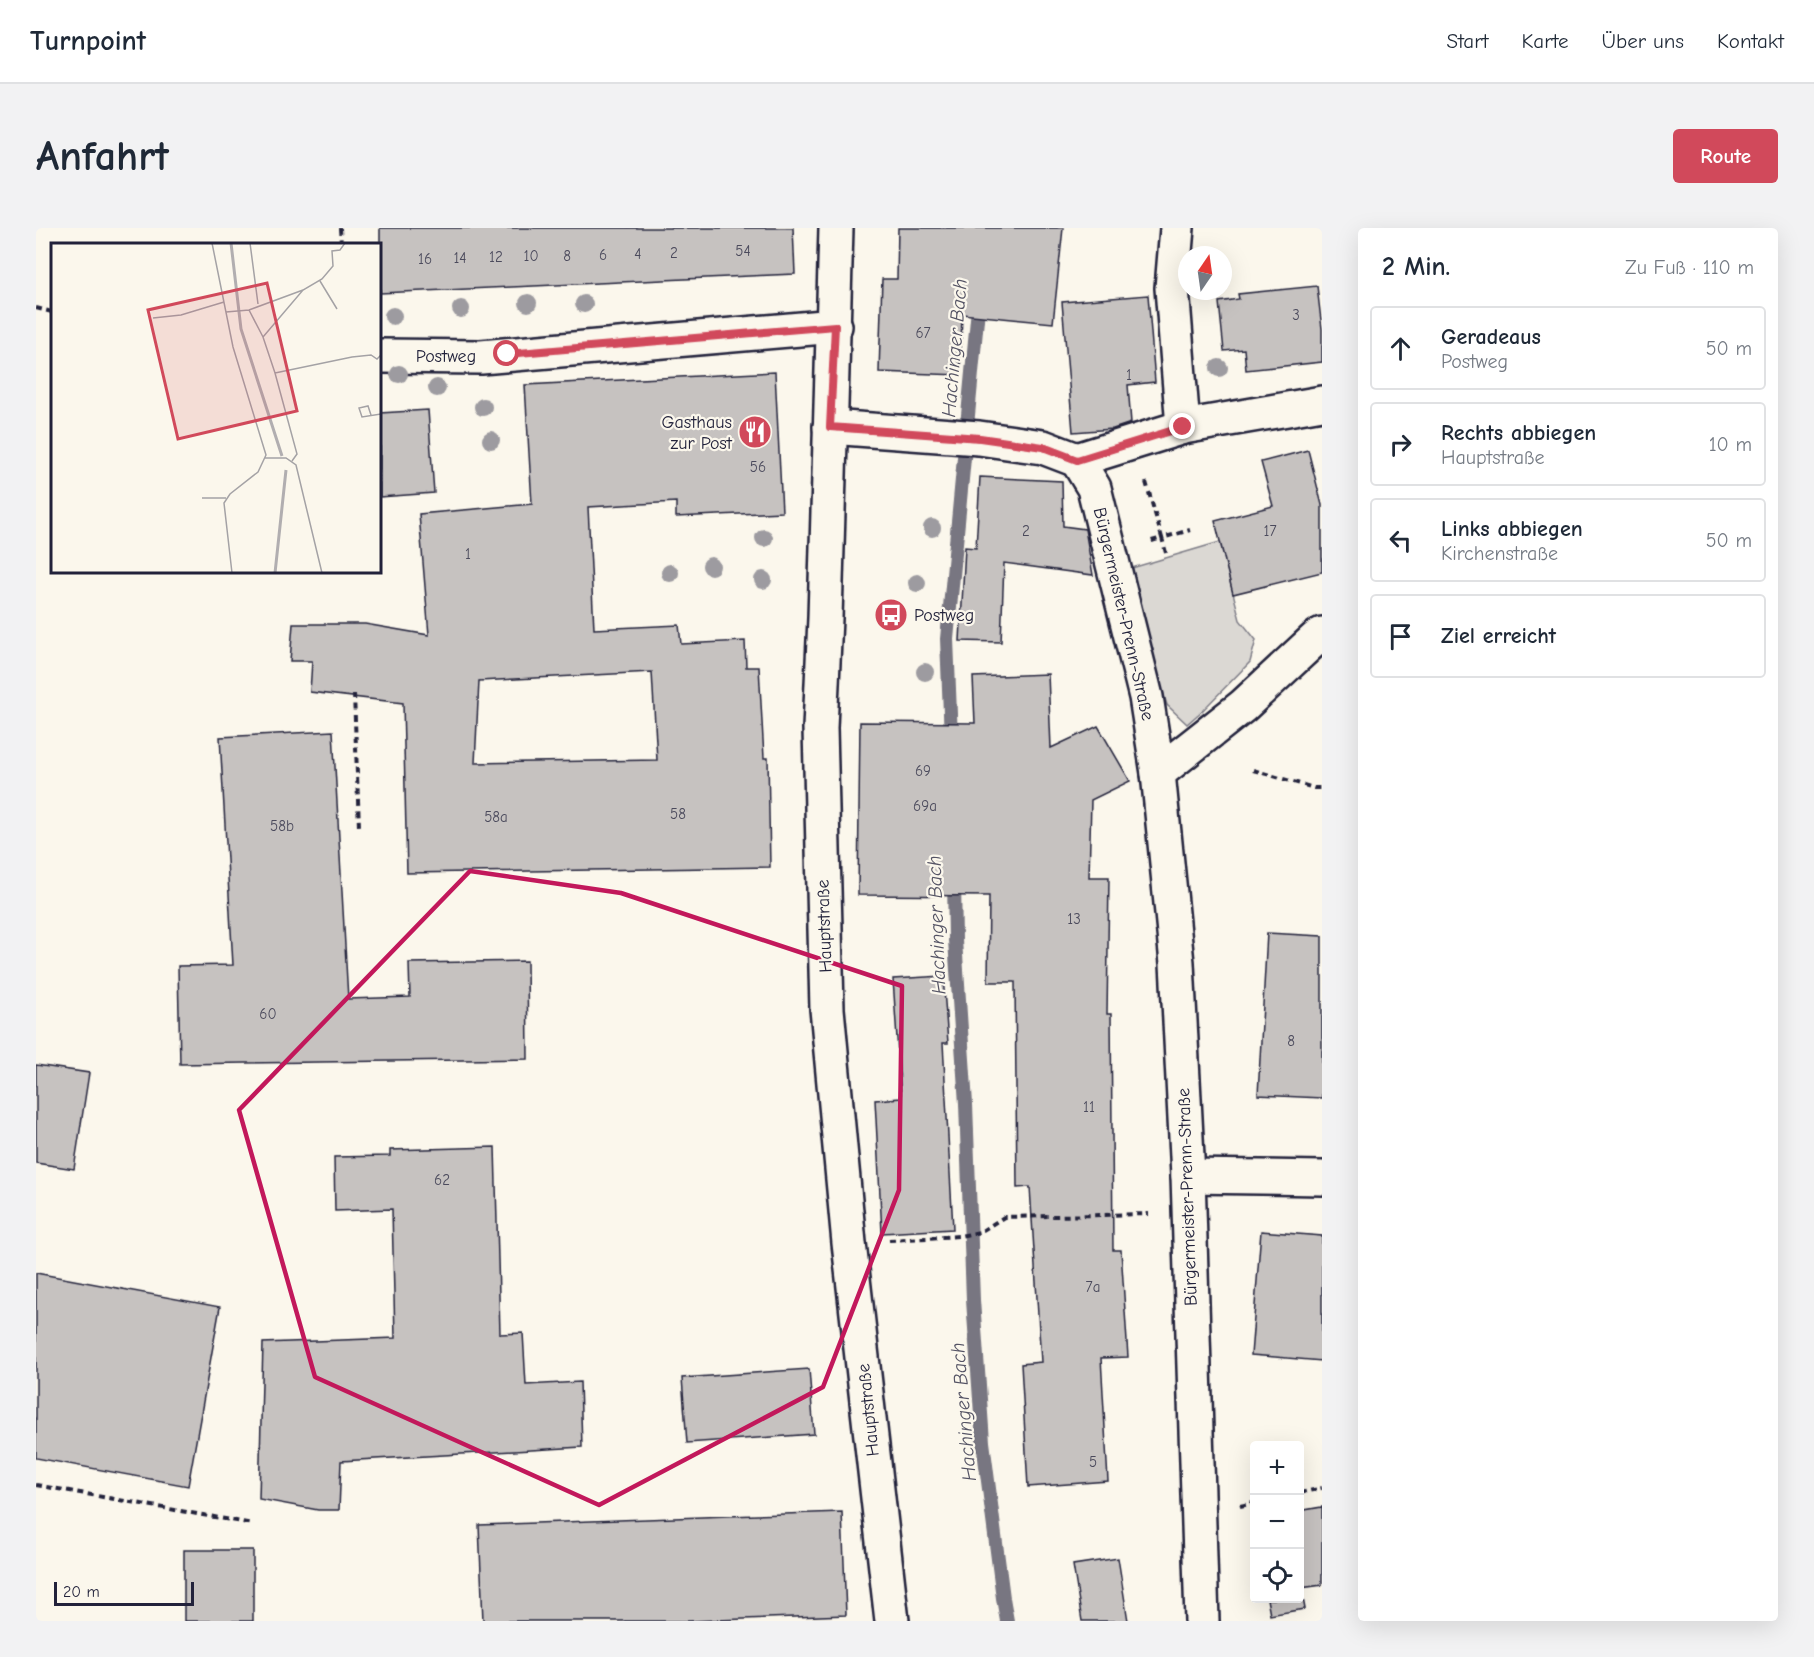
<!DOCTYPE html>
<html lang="de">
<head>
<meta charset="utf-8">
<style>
  body { margin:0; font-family:"Comic Neue",sans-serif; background:#f2f2f3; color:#1f2937 }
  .controls { position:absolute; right:18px; bottom:18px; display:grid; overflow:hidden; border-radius:6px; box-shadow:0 6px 24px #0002 }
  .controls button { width:54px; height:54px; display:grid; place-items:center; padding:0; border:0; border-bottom:2px solid #e0e1e3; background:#fff; color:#1f2937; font:30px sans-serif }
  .compass { position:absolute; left:1142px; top:18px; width:54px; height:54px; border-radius:50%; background:#fff; box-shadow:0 6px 24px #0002; rotate:13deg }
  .scale { position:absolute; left:18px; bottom:15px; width:140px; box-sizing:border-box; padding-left:6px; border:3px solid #22223b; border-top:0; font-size:16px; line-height:21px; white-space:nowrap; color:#22223b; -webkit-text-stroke:4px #fbf7ec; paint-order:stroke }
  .stop { position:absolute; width:18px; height:18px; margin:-14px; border:4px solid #d1495b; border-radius:50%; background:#fff }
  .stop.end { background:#d1495b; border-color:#fff; box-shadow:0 2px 6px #0008 }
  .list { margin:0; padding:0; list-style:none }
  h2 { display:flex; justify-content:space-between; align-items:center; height:78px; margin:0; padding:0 24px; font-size:26px }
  h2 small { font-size:20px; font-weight:400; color:#747a83 }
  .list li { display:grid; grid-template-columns:39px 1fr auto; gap:18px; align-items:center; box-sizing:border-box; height:84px; margin:0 12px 12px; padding:0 12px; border:2px solid #e0e1e3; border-radius:6px }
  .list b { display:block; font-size:22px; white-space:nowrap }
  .list p { margin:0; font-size:20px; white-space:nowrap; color:#747a83 }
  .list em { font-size:20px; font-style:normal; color:#747a83 }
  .icon { flex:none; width:33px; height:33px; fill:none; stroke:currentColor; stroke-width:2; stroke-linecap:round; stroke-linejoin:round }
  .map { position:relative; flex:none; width:1286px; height:1393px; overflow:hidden; border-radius:6px }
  header { display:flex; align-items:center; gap:36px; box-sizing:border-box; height:84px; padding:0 30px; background:#fff; border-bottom:2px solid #e0e1e3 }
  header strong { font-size:28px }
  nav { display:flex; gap:33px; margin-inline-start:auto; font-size:21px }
  .intro { display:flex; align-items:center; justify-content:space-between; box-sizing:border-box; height:144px; padding:0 36px }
  h1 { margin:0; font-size:42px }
  .button { padding:15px 27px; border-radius:6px; background:#d1495b; color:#fff; font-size:21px; font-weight:700 }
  main { display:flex; gap:36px; padding:0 36px }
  aside { flex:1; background:#fff; border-radius:6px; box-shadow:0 6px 24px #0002 }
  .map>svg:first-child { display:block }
</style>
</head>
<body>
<header>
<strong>Turnpoint</strong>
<nav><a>Start</a><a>Karte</a><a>Über uns</a><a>Kontakt</a></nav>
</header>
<div class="intro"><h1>Anfahrt</h1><a class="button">Route</a></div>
<main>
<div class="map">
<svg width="1286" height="1393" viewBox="0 0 1286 1393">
  <rect width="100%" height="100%" fill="#fbf7ec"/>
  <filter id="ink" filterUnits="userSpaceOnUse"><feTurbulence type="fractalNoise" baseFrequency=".0167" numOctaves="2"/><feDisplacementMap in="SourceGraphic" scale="12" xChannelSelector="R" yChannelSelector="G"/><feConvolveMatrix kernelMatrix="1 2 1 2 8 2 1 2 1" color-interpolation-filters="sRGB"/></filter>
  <g filter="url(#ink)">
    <polygon fill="#dbd8d3" stroke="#7e7d87" stroke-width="1.5" points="1184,314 1204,392 1220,412 1214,434 1167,482 1151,496 1131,477 1089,342"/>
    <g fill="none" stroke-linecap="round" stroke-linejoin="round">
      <g stroke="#787681" stroke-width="14">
        <polyline points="915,511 911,411 943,70"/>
        <polyline points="918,651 919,712 930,876 937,1072 947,1214 967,1370 971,1393"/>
      </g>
    </g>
    <g fill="#c6c2c0" stroke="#22223b" stroke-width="1.5" fill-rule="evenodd">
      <polygon points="344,0 757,0 759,46 344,65"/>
      <polygon points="862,0 1027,0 1017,95 926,86 924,147 843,144 846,51 861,51"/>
      <polygon points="1281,58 1286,101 1286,134 1210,142 1208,121 1188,123 1183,74 1203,71 1202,66"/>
      <polygon points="1112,67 1119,154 1092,157 1095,195 1077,201 1037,204 1026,74"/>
      <path d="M739 144 746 284 640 289V274L552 279 558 401 643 397 645 416 709 413 710 439H723L728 530H732L734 639 371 645 367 475 274 464 276 433H254L257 396H329L393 407 383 286 496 276 489 157ZM616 444 621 532 439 535 443 453Z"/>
      <polygon points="392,182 398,265 344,269 344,185"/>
      <polygon points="1272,222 1286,277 1286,344 1197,366 1179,293 1237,278 1225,234"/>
      <polygon points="944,249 1026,253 1027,298 1049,301 1057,347 968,335 965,414 924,413 929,319 940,320"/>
      <polygon points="1012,446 1015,520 1062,498 1094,553 1055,572 1053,649 1073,649 1071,786 1075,786 1077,1022 1085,1022 1092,1129 1065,1130 1072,1253 992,1259 985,1136 1005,1134 994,959 981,960 979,754 952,754 953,668 822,667 824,494 939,495 937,449"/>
      <polygon points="297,503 312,771 374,769 373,735 491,733 492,831 144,836 142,738 197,737 184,509"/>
      <polygon points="1231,705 1286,708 1286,870 1222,867"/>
      <polygon points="907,748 912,815 907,815 917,1001 846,1005 839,872 865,870 857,751"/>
      <polygon points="0,837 53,845 38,941 0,935"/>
      <polygon points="459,919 464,1106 487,1105 490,1157 544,1154 546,1219 305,1233 303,1282 282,1282 223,1271 227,1115 359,1110 356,981 299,983 298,929 354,928 354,922"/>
      <polygon points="1225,1003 1286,1008 1286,1133 1215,1127"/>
      <polygon points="0,1045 184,1079 152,1258 0,1230"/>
      <polygon points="773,1141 778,1206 651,1215 646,1150"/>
      <polygon points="1286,1279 1286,1357 1265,1360 1269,1381 1234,1387 1231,1371 1263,1371 1263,1283"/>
      <polygon points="806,1284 810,1387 654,1393 447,1393 443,1297"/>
      <rect x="148" y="1322" width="69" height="71"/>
      <polygon points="1082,1330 1092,1393 1046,1393 1037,1337"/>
    </g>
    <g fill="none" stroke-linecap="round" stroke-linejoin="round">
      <defs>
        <g id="minor">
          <polyline points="1141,0 1136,60 1147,199"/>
          <polyline points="344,128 445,129 799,98"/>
          <polyline points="794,199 943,210 1007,219 1041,232 1147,199 1286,175"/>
          <polyline points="1041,232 1058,260 1110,469 1122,545 1141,735 1152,948 1166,1393"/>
          <polyline points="1122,545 1207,478 1279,411 1286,406"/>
          <polyline points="1152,948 1286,950"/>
        </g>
        <polyline id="secondary" points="800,0 789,390 784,500 791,781 813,1015 856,1393"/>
      </defs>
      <use href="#minor" stroke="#22223b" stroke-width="38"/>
      <use href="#secondary" stroke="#22223b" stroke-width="38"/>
      <g stroke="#22223b" stroke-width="4" stroke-dasharray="6 4.5" stroke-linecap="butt">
        <polyline points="304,0 305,16"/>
        <polyline points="0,80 16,84"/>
        <polyline points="1110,254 1126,310 1112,314"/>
        <polyline points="1130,325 1126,310 1154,302"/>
        <polyline points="318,466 323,599"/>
        <polyline points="1217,542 1278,560 1286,560"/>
        <polyline points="853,1012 924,1008 944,1004 968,989 1113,986"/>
        <polyline points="0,1257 217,1296"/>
        <polyline points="1264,1265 1286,1260"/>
        <polyline points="1204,1278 1218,1275"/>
      </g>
      <use href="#minor" stroke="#fbf7ec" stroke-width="33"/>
      <use href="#secondary" stroke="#fbf7ec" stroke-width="33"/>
    </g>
    <g fill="#9d9ba0">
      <circle cx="492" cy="75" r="9"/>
      <circle cx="548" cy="76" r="9"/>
      <circle cx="425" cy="81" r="9"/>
      <circle cx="357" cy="88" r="9"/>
      <circle cx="1183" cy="140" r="9"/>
      <circle cx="363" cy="146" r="9"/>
      <circle cx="401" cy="160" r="9"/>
      <circle cx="447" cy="179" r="9"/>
      <circle cx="455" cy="212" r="9"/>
      <circle cx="896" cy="300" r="9"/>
      <circle cx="728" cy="310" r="9"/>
      <circle cx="675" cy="338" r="9"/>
      <circle cx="634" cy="345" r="9"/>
      <circle cx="727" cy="352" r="9"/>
      <circle cx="881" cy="355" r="9"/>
      <circle cx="889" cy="444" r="9"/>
    </g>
  </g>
  <g fill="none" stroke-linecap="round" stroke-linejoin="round" filter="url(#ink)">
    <polyline stroke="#d1495b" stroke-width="8" points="471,126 799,98 794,199 944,210 1007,219 1041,232 1147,199"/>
  </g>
  <path fill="none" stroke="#c2185b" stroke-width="4.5" stroke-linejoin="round" d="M434 643 585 665 866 758 863 962 787 1159 563 1277 279 1149 203 882Z"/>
  <defs>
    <symbol id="restaurant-disc" viewBox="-11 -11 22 22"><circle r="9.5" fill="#d1495b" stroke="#fbf7ec"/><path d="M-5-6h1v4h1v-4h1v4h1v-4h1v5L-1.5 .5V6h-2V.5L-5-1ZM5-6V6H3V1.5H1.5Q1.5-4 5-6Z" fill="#fff"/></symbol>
    <symbol id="bus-disc" viewBox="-11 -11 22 22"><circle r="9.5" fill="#d1495b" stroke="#fbf7ec"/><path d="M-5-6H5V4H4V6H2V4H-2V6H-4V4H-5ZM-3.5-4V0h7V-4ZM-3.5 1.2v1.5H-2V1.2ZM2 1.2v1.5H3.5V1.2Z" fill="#fff"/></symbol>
  </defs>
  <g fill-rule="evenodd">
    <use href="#restaurant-disc" x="700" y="185" width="38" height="38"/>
    <use href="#bus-disc" x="836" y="368" width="38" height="38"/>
  </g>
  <g text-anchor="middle" stroke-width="4.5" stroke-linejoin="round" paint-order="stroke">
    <g font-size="15" fill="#4b4a5c">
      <text x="707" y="28">54</text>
      <text x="638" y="30">2</text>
      <text x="602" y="31">4</text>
      <text x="567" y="32">6</text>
      <text x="495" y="33">10</text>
      <text x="531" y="33">8</text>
      <text x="460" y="34">12</text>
      <text x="424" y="35">14</text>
      <text x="389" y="36">16</text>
      <text x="1260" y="92">3</text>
      <text x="887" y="110">67</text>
      <text x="1093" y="152">1</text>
      <text x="722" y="244">56</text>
      <text x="990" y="308">2</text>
      <text x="1234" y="308">17</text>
      <text x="432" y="331">1</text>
      <text x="887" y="548">69</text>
      <text x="889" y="583">69a</text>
      <text x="642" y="591">58</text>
      <text x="460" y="594">58a</text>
      <text x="246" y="603">58b</text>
      <text x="1038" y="696">13</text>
      <text x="232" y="791">60</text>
      <text x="1255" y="818">8</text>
      <text x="1053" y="884">11</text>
      <text x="406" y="957">62</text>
      <text x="1057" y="1064">7a</text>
      <text x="1057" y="1239">5</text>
    </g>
    <g font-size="18" fill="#22223b" stroke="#fbf7ec">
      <text x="410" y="134">Postweg</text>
      <text transform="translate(1088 386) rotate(77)" y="6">Bürgermeister-Prenn-Straße</text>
      <text transform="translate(788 698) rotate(-92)" y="6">Hauptstraße</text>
      <text transform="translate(1151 969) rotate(-92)" y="6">Bürgermeister-Prenn-Straße</text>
      <text transform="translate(832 1182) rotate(-96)" y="6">Hauptstraße</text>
    </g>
    <g font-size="18" fill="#22223b" stroke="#fbf7ec" text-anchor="end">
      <text x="696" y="200">Gasthaus<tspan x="696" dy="21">zur Post</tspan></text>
      <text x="878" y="393" text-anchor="start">Postweg</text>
    </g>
    <g font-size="20" font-style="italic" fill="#545364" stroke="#fbf7ec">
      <text transform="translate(918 120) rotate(-85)" y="7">Hachinger Bach</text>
      <text transform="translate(900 697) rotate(-92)" y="7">Hachinger Bach</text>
      <text transform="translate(927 1184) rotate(-95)" y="7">Hachinger Bach</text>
    </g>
  </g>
  <g transform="translate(15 15)">
    <rect width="330" height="330" fill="#fbf7ec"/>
    <path fill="none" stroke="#b1aeb0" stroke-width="3" d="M180 0 190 86 231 213M224 330 235 227"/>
    <path fill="none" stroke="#a4a2a5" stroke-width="1.5" d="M161 0 182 104 215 212 207 229 179 251 173 260 181 330M199 0 207 61M269 38 286 66M198 67 212 94 224 130 246 211 241 218M175 69 198 67 252 47M102 75 130 72 173 59M212 94 252 47 271 36 282 23 281 8 289 7 294 0M224 130 301 114 320 112 326 116 330 112M320 172 317 163 308 165 311 174 330 171M214 215H235L245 222 271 330M151 255H175"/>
    <path fill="#d1495b" fill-opacity="0.15" stroke="#d1495b" stroke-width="3" d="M216 40 246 168 127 196 97 67Z"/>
    <rect width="330" height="330" fill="none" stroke="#22223b" stroke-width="3"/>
  </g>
</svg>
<div class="controls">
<button>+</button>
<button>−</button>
<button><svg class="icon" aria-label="locate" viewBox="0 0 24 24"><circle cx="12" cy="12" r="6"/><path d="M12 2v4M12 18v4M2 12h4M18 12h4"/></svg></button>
</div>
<svg class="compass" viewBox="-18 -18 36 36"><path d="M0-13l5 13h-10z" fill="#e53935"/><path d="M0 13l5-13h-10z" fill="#747a83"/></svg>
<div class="scale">20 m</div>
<div class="stop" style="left:471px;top:126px"></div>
<div class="stop end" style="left:1147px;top:199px"></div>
</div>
<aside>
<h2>2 Min.<small>Zu Fuß · 110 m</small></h2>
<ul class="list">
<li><svg class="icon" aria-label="ahead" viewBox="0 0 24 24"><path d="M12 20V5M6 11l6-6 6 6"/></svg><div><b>Geradeaus</b><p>Postweg</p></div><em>50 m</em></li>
<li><svg class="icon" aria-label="right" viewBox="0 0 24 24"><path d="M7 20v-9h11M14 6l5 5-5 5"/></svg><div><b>Rechts abbiegen</b><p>Hauptstraße</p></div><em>10 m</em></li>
<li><svg class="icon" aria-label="left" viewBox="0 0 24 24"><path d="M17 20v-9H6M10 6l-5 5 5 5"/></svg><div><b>Links abbiegen</b><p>Kirchenstraße</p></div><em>50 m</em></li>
<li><svg class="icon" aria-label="arrive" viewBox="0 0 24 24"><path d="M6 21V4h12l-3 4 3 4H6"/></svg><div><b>Ziel erreicht</b></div></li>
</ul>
</aside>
</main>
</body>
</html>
